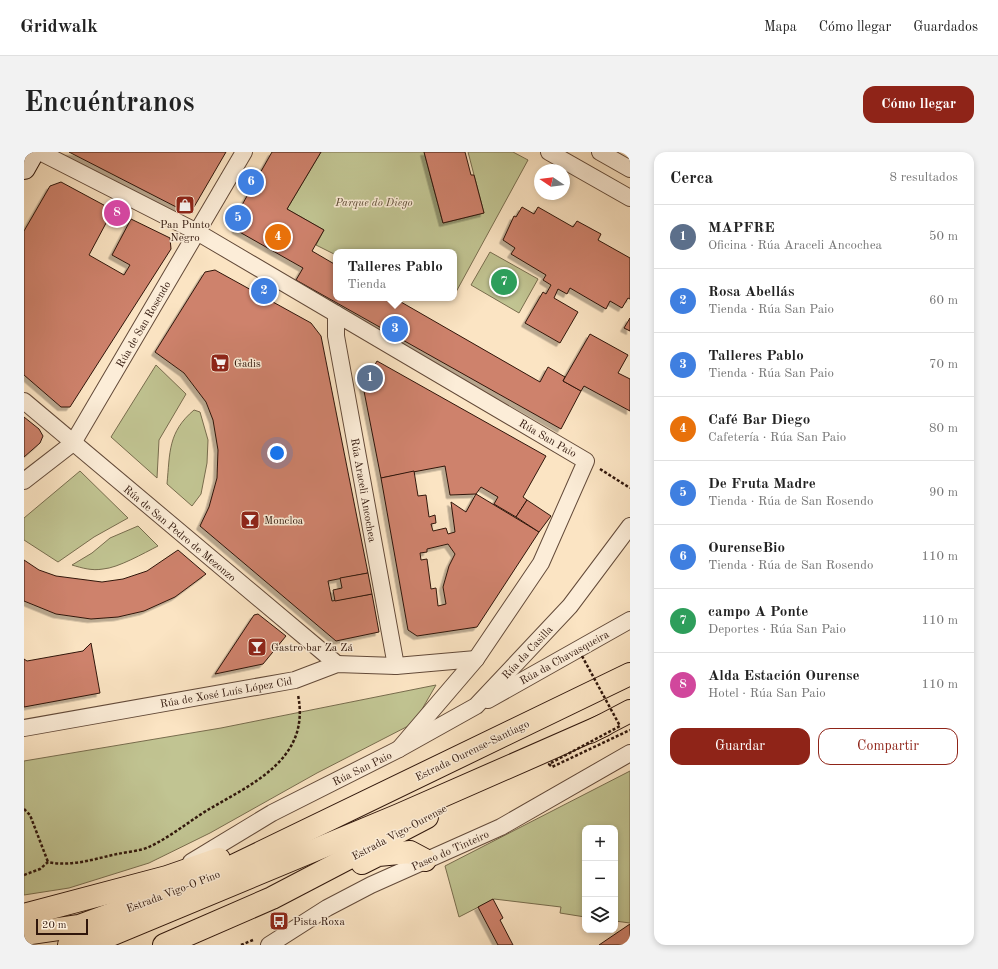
<!DOCTYPE html>
<html lang="es">
<head>
<meta charset="utf-8">
<style>
  body { margin:0; font-family:"Old Standard TT",serif; background:#f2f2f2; color:#222 }
  .controls { position:absolute; right:12px; bottom:12px; display:grid; overflow:hidden; border-radius:8px; box-shadow:0 2px 6px #0003 }
  .controls button { width:36px; height:36px; display:grid; place-items:center; padding:0; border:0; border-bottom:1px solid #e0e0e0; background:#fff; color:#222; font:20px sans-serif }
  .compass { position:absolute; left:510px; top:12px; width:36px; height:36px; border-radius:50%; background:#fff; box-shadow:0 2px 6px #0003; rotate:283deg }
  .scale { position:absolute; left:12px; bottom:10px; width:52px; box-sizing:border-box; padding-left:4px; border:2px solid #30160b; border-top:0; font-size:11px; line-height:14px; white-space:nowrap; color:#30160b; -webkit-text-stroke:3px #fcedd8; paint-order:stroke }
  .you { position:absolute; left:253px; top:301px; width:14px; height:14px; margin:-10px; border:3px solid #fff; border-radius:50%; background:#1a73e8; box-shadow:0 0 0 6px #1a73e833 }
  .badge { display:grid; place-items:center; width:26px; height:26px; border-radius:50%; background:#8f2418; color:#fff; font-size:13px; font-weight:700 }
  .pin { position:absolute; translate:-50% -50%; border:2px solid #fff; box-shadow:0 1px 4px #0006 }
  .popup { position:absolute; left:309px; top:97px; width:124px; height:52px; box-sizing:border-box; display:grid; place-content:center; border-radius:8px; background:#fff; filter:drop-shadow(0 1px 3px #0005); font-size:13px; white-space:nowrap; color:#767676 }
  .popup b { font-size:15px; color:#222 }
  .popup::after { content:''; position:absolute; left:50%; top:100%; margin-left:-8px; border:8px solid transparent; border-top-color:#fff }
  .list { margin:0; padding:0; list-style:none }
  h2 { display:flex; justify-content:space-between; align-items:center; height:52px; margin:0; padding:0 16px; font-size:17px }
  h2 small { font-size:13px; font-weight:400; color:#767676 }
  .list li { display:grid; grid-template-columns:26px 1fr auto; gap:12px; align-items:center; box-sizing:border-box; height:64px; padding:0 16px; border-top:1px solid #e0e0e0 }
  .list b { display:block; font-size:15px; white-space:nowrap }
  .list p { margin:0; font-size:13px; white-space:nowrap; color:#767676 }
  .list em { font-size:13px; font-style:normal; color:#767676 }
  .actions { display:flex; gap:8px; padding:12px 16px }
  .actions a { flex:1; padding:9px 0; border:1px solid #8f2418; border-radius:12px; text-align:center; font-size:14px; color:#8f2418 }
  .actions .main { background:#8f2418; color:#fff }
  .icon { flex:none; width:22px; height:22px; fill:none; stroke:currentColor; stroke-width:2; stroke-linecap:round; stroke-linejoin:round }
  .map { position:relative; flex:none; width:606px; height:793px; overflow:hidden; border-radius:12px }
  header { display:flex; align-items:center; gap:24px; box-sizing:border-box; height:56px; padding:0 20px; background:#fff; border-bottom:1px solid #e0e0e0 }
  header strong { font-size:19px }
  nav { display:flex; gap:22px; margin-inline-start:auto; font-size:14px }
  .intro { display:flex; align-items:center; justify-content:space-between; box-sizing:border-box; height:96px; padding:0 24px }
  h1 { margin:0; font-size:28px }
  .button { padding:10px 18px; border-radius:12px; background:#8f2418; color:#fff; font-size:14px; font-weight:700 }
  main { display:flex; gap:24px; padding:0 24px }
  aside { flex:1; background:#fff; border-radius:12px; box-shadow:0 2px 6px #0003 }
  .map>svg:first-child { display:block }
</style>
</head>
<body>
<header>
<strong>Gridwalk</strong>
<nav><a>Mapa</a><a>Cómo llegar</a><a>Guardados</a></nav>
</header>
<div class="intro"><h1>Encuéntranos</h1><a class="button">Cómo llegar</a></div>
<main>
<div class="map">
<svg width="606" height="793" viewBox="0 0 606 793">
  <defs>
    <filter id="shadow"><feDropShadow dx="-3.5" dy="3.5" stdDeviation="0" flood-color="#0004"/></filter>
  </defs>
  <rect width="100%" height="100%" fill="#fbe4c3"/>
  <filter id="stains"><feTurbulence type="fractalNoise" baseFrequency=".005" numOctaves="4"/><feColorMatrix values="0 0 0 0 .2 0 0 0 0 .09 0 0 0 0 .02 0 0 0 .5 -.17"/></filter>
  <radialGradient id="worn" r=".72"><stop offset=".6" stop-color="#630" stop-opacity="0"/><stop offset="1" stop-color="#630" stop-opacity=".3"/></radialGradient>
  <g fill="#c1c492" stroke="#786d4e">
    <polygon points="297,0 400,0 419,71 460,61 444,0 489,0 504,8 432,140 430,139 430,100 312,100 312,103 292,93 300,78 263,57"/>
    <polygon points="466,100 514,127 495,161 447,133"/>
    <polygon points="132,213 162,242 135,288 133,326 87,285"/>
    <path d="M170 258 176 260 184 288 183 311 177 342 168 354 143 332C146 300 144 280 170 258Z"/>
    <polygon points="56,319 104,366 70,385 34,410 0,388 0,366"/>
    <path d="M114 374 134 394C120 401 94 416 79 417 68 419 58 416 48 413L68 401 86 386Z"/>
    <polygon points="412,533 390,571 293,621 186,681 125,711 45,736 0,743 0,609 197,576"/>
    <polygon points="606,619 606,771 591,769 591,676 561,676 561,765 536,761 537,755 470,747 435,765 421,714"/>
  </g>
  <g fill="#ce826c" stroke="#30160b" fill-rule="evenodd" filter="url(#shadow)">
    <polygon points="45,0 202,0 170,55 160,59"/>
    <polygon points="248,0 297,0 263,57 300,78 288,99 312,113 312,146 370,146 516,230 524,215 541,225 539,229 557,239 537,277 272,128 279,116 212,78 210,67"/>
    <polygon points="400,0 441,0 447,23 450,23 460,61 419,71"/>
    <polygon points="37,30 89,58 65,103 100,123 106,113 88,103 107,67 146,86 147,97 46,255 37,255 0,223 0,79 26,34"/>
    <polygon points="498,55 510,62 514,55 549,75 553,69 577,82 574,88 606,106 606,147 604,146 598,156 586,149 582,157 546,136 543,142 534,137 530,146 554,160 536,191 501,171 519,140 522,142 527,133 519,128 522,123 487,102 491,96 479,88 490,64 492,65"/>
    <polygon points="191,118 287,171 297,184 344,421 304,429 308,449 348,442 355,480 312,489 176,374 185,355 193,326 194,298 189,268 182,250 160,221 131,200 181,120"/>
    <polygon points="606,166 606,179 600,176"/>
    <polygon points="566,182 604,203 594,221 606,227 606,259 560,234 557,239 539,229"/>
    <polygon points="353,209 522,304 499,345 503,348 492,365 470,352 474,345 457,335 452,342 426,343 421,314 357,326 339,234"/>
    <polygon points="0,265 15,277 19,284 16,291 0,305"/>
    <path d="M390 319 394 344 402 343 405 365 411 363 412 371 407 372 409 379 422 376 424 382 431 380 427 350 442 360 452 342 515 380 453 475 393 484 384 478 357 326ZM424 392 431 402 425 414 419 435 422 452 414 454 412 436 407 437 403 407 397 408 396 401 403 400V397Z"/>
    <polygon points="503,348 527,364 515,380 492,365"/>
    <polygon points="154,398 182,422 151,445 120,459 94,465 67,467 32,462 0,449 0,408 15,418 32,424 78,430 99,427 123,419"/>
    <polygon points="344,421 348,442 311,449 309,438 318,436 316,426"/>
    <polygon points="234,462 262,484 239,512 191,522 230,463"/>
    <polygon points="67,491 76,541 0,555 0,507 3,509 59,499"/>
    <polygon points="469,747 479,766 476,768 489,793 474,793 454,755"/>
    <polygon points="606,772 606,793 575,793"/>
  </g>
  <g fill="none" stroke-linecap="round" stroke-linejoin="round">
    <defs>
      <g id="street">
        <polyline points="16,0 173,80 562,309 517,411 452,507 375,597"/>
        <polyline points="525,0 606,46"/>
        <polyline points="576,0 606,17"/>
        <polyline points="312,162 312,184 372,514"/>
        <polyline points="0,249 313,512"/>
        <polyline points="0,329 49,291 220,0"/>
        <polyline points="464,548 606,468"/>
        <polyline points="0,576 271,528 313,512 372,514 452,507"/>
        <polyline points="167,710 248,661 375,597 452,554 546,454 606,374"/>
        <polyline points="245,793 303,756 347,733 477,675 606,601"/>
      </g>
      <polyline id="secondary" points="0,16 9,0"/>
      <g id="highway">
        <polyline points="566,580 606,559"/>
        <polyline points="338,711 354,703 386,700 401,708"/>
        <polyline points="0,763 143,725 195,707"/>
        <polyline points="0,782 55,774 180,728 606,522"/>
        <polyline points="45,793 77,787 375,663 580,573"/>
        <polyline points="140,793 248,746 403,665"/>
      </g>
    </defs>
    <use href="#street" stroke="#634a39" stroke-width="18"/>
    <use href="#secondary" stroke="#30160b" stroke-width="24"/>
    <use href="#highway" stroke="#30160b" stroke-width="24"/>
    <g stroke="#30160b" stroke-width="2.5" stroke-dasharray="3 2" stroke-linecap="butt">
      <polyline points="576,317 606,336"/>
      <polyline points="0,657 6,663 24,710"/>
      <path d="M0 723 16 717 24 710C47 715 70 707 93 702 103 700 116 699 125 695 146 685 163 671 182 659 227 632 287 608 274 543"/>
      <polyline points="217,793 229,788"/>
    </g>
    <use href="#street" stroke="#fcedd8" stroke-width="16"/>
    <use href="#secondary" stroke="#fcedd8" stroke-width="22"/>
    <use href="#highway" stroke="#fbe4c3" stroke-width="22"/>
    <polyline stroke="#30160b" stroke-width="2.5" stroke-dasharray="3 2" stroke-linecap="butt" points="558,504 596,574 525,612 528,615 606,578"/>
  </g>
  <defs>
    <symbol id="shop-square" viewBox="-11 -11 22 22"><rect x="-9" y="-9" width="18" height="18" rx="4" fill="#8f2418" stroke="#fcedd8"/><path d="M-5-2.5h2.3a2.7 3.5 0 0 1 5.4 0H5L5.5 6h-11ZM-1.5-2.5h3a1.5 2.3 0 0 0-3 0Z" fill="#fff"/></symbol>
    <symbol id="supermarket-square" viewBox="-11 -11 22 22"><rect x="-9" y="-9" width="18" height="18" rx="4" fill="#8f2418" stroke="#fcedd8"/><path d="M-6-5.5h2.5l.6 2H6L4.5 2H-2.5L-4.4-4H-6ZM-1.5 3.2a1.3 1.3 0 1 0 .1 0ZM3 3.2a1.3 1.3 0 1 0 .1 0Z" fill="#fff"/></symbol>
    <symbol id="bar-square" viewBox="-11 -11 22 22"><rect x="-9" y="-9" width="18" height="18" rx="4" fill="#8f2418" stroke="#fcedd8"/><path d="M-6-5H6L.8 .8V4.5H3.5V6h-7V4.5H-.8V.8Z" fill="#fff"/></symbol>
    <symbol id="bus-square" viewBox="-11 -11 22 22"><rect x="-9" y="-9" width="18" height="18" rx="4" fill="#8f2418" stroke="#fcedd8"/><path d="M-5-6H5V4H4V6H2V4H-2V6H-4V4H-5ZM-3.5-4V0h7V-4ZM-3.5 1.2v1.5H-2V1.2ZM2 1.2v1.5H3.5V1.2Z" fill="#fff"/></symbol>
  </defs>
  <g fill-rule="evenodd">
    <use href="#shop-square" x="150" y="42" width="22" height="22"/>
    <use href="#supermarket-square" x="185" y="200" width="22" height="22"/>
    <use href="#bar-square" x="215" y="357" width="22" height="22"/>
    <use href="#bar-square" x="222" y="484" width="22" height="22"/>
    <use href="#bus-square" x="244" y="758" width="22" height="22"/>
  </g>
  <g text-anchor="middle" stroke-width="3" stroke-linejoin="round" paint-order="stroke">
    <g font-size="11" font-style="italic" fill="#5c4a34" stroke="#fcedd8">
      <text x="350" y="54">Parque do Diego</text>
    </g>
    <g font-size="11" fill="#30160b" stroke="#fcedd8" text-anchor="start">
      <text x="161" y="76" text-anchor="middle">Pan Punto<tspan x="161" dy="13">Negro</tspan></text>
      <text x="210" y="215">Gadis</text>
      <text x="240" y="372">Moncloa</text>
      <text x="247" y="499">Gastro bar Za Zá</text>
      <text x="269" y="773">Pista Roxa</text>
    </g>
    <g font-size="11" fill="#30160b" stroke="#fcedd8">
      <text transform="translate(119 172) rotate(-60)" y="4">Rúa de San Rosendo</text>
      <text transform="translate(524 286) rotate(30)" y="4">Rúa San Paio</text>
      <text transform="translate(340 338) rotate(80)" y="4">Rúa Araceli Ancochea</text>
      <text transform="translate(156 381) rotate(40)" y="4">Rúa de San Pedro de Mezonzo</text>
      <text transform="translate(503 500) rotate(-47)" y="4">Rúa da Casilla</text>
      <text transform="translate(540 505) rotate(-29)" y="4">Rúa da Chavasqueira</text>
      <text transform="translate(202 540) rotate(-10)" y="4">Rúa de Xosé Luís López Cid</text>
      <text transform="translate(448 598) rotate(-26)" y="4">Estrada Ourense-Santiago</text>
      <text transform="translate(338 616) rotate(-26)" y="4">Rúa San Paio</text>
      <text transform="translate(375 680) rotate(-28)" y="4">Estrada Vigo-Ourense</text>
      <text transform="translate(426 698) rotate(-24)" y="4">Paseo do Tinteiro</text>
      <text transform="translate(149 739) rotate(-21)" y="4">Estrada Vigo-O Pino</text>
    </g>
  </g>
  <rect width="100%" height="100%" filter="url(#stains)"/>
  <rect width="100%" height="100%" fill="url(#worn)"/>
</svg>
<div class="controls">
<button>+</button>
<button>−</button>
<button><svg class="icon" aria-label="layers" viewBox="0 0 24 24"><path d="M12 4l9 5-9 5-9-5zM3 14l9 5 9-5"/></svg></button>
</div>
<svg class="compass" viewBox="-18 -18 36 36"><path d="M0-13l5 13h-10z" fill="#e53935"/><path d="M0 13l5-13h-10z" fill="#767676"/></svg>
<div class="scale">20 m</div>
<div class="you"></div>
<div class="pin badge" style="left:346px;top:226px;background:#5c6f8a">1</div>
<div class="pin badge" style="left:240px;top:139px;background:#3f7fe0">2</div>
<div class="pin badge" style="left:371px;top:177px;background:#3f7fe0">3</div>
<div class="popup"><b>Talleres Pablo</b>Tienda</div>
<div class="pin badge" style="left:254px;top:85px;background:#e8710a">4</div>
<div class="pin badge" style="left:214px;top:66px;background:#3f7fe0">5</div>
<div class="pin badge" style="left:227px;top:30px;background:#3f7fe0">6</div>
<div class="pin badge" style="left:480px;top:130px;background:#2e9e5b">7</div>
<div class="pin badge" style="left:93px;top:61px;background:#d1479c">8</div>
</div>
<aside>
<h2>Cerca<small>8 resultados</small></h2>
<ul class="list">
<li><span class="badge" style="background:#5c6f8a">1</span><div><b>MAPFRE</b><p>Oficina · Rúa Araceli Ancochea</p></div><em>50 m</em></li>
<li><span class="badge" style="background:#3f7fe0">2</span><div><b>Rosa Abellás</b><p>Tienda · Rúa San Paio</p></div><em>60 m</em></li>
<li><span class="badge" style="background:#3f7fe0">3</span><div><b>Talleres Pablo</b><p>Tienda · Rúa San Paio</p></div><em>70 m</em></li>
<li><span class="badge" style="background:#e8710a">4</span><div><b>Café Bar Diego</b><p>Cafetería · Rúa San Paio</p></div><em>80 m</em></li>
<li><span class="badge" style="background:#3f7fe0">5</span><div><b>De Fruta Madre</b><p>Tienda · Rúa de San Rosendo</p></div><em>90 m</em></li>
<li><span class="badge" style="background:#3f7fe0">6</span><div><b>OurenseBio</b><p>Tienda · Rúa de San Rosendo</p></div><em>110 m</em></li>
<li><span class="badge" style="background:#2e9e5b">7</span><div><b>campo A Ponte</b><p>Deportes · Rúa San Paio</p></div><em>110 m</em></li>
<li><span class="badge" style="background:#d1479c">8</span><div><b>Alda Estación Ourense</b><p>Hotel · Rúa San Paio</p></div><em>110 m</em></li>
</ul>
<div class="actions"><a class="main">Guardar</a><a>Compartir</a></div>
</aside>
</main>
</body>
</html>
